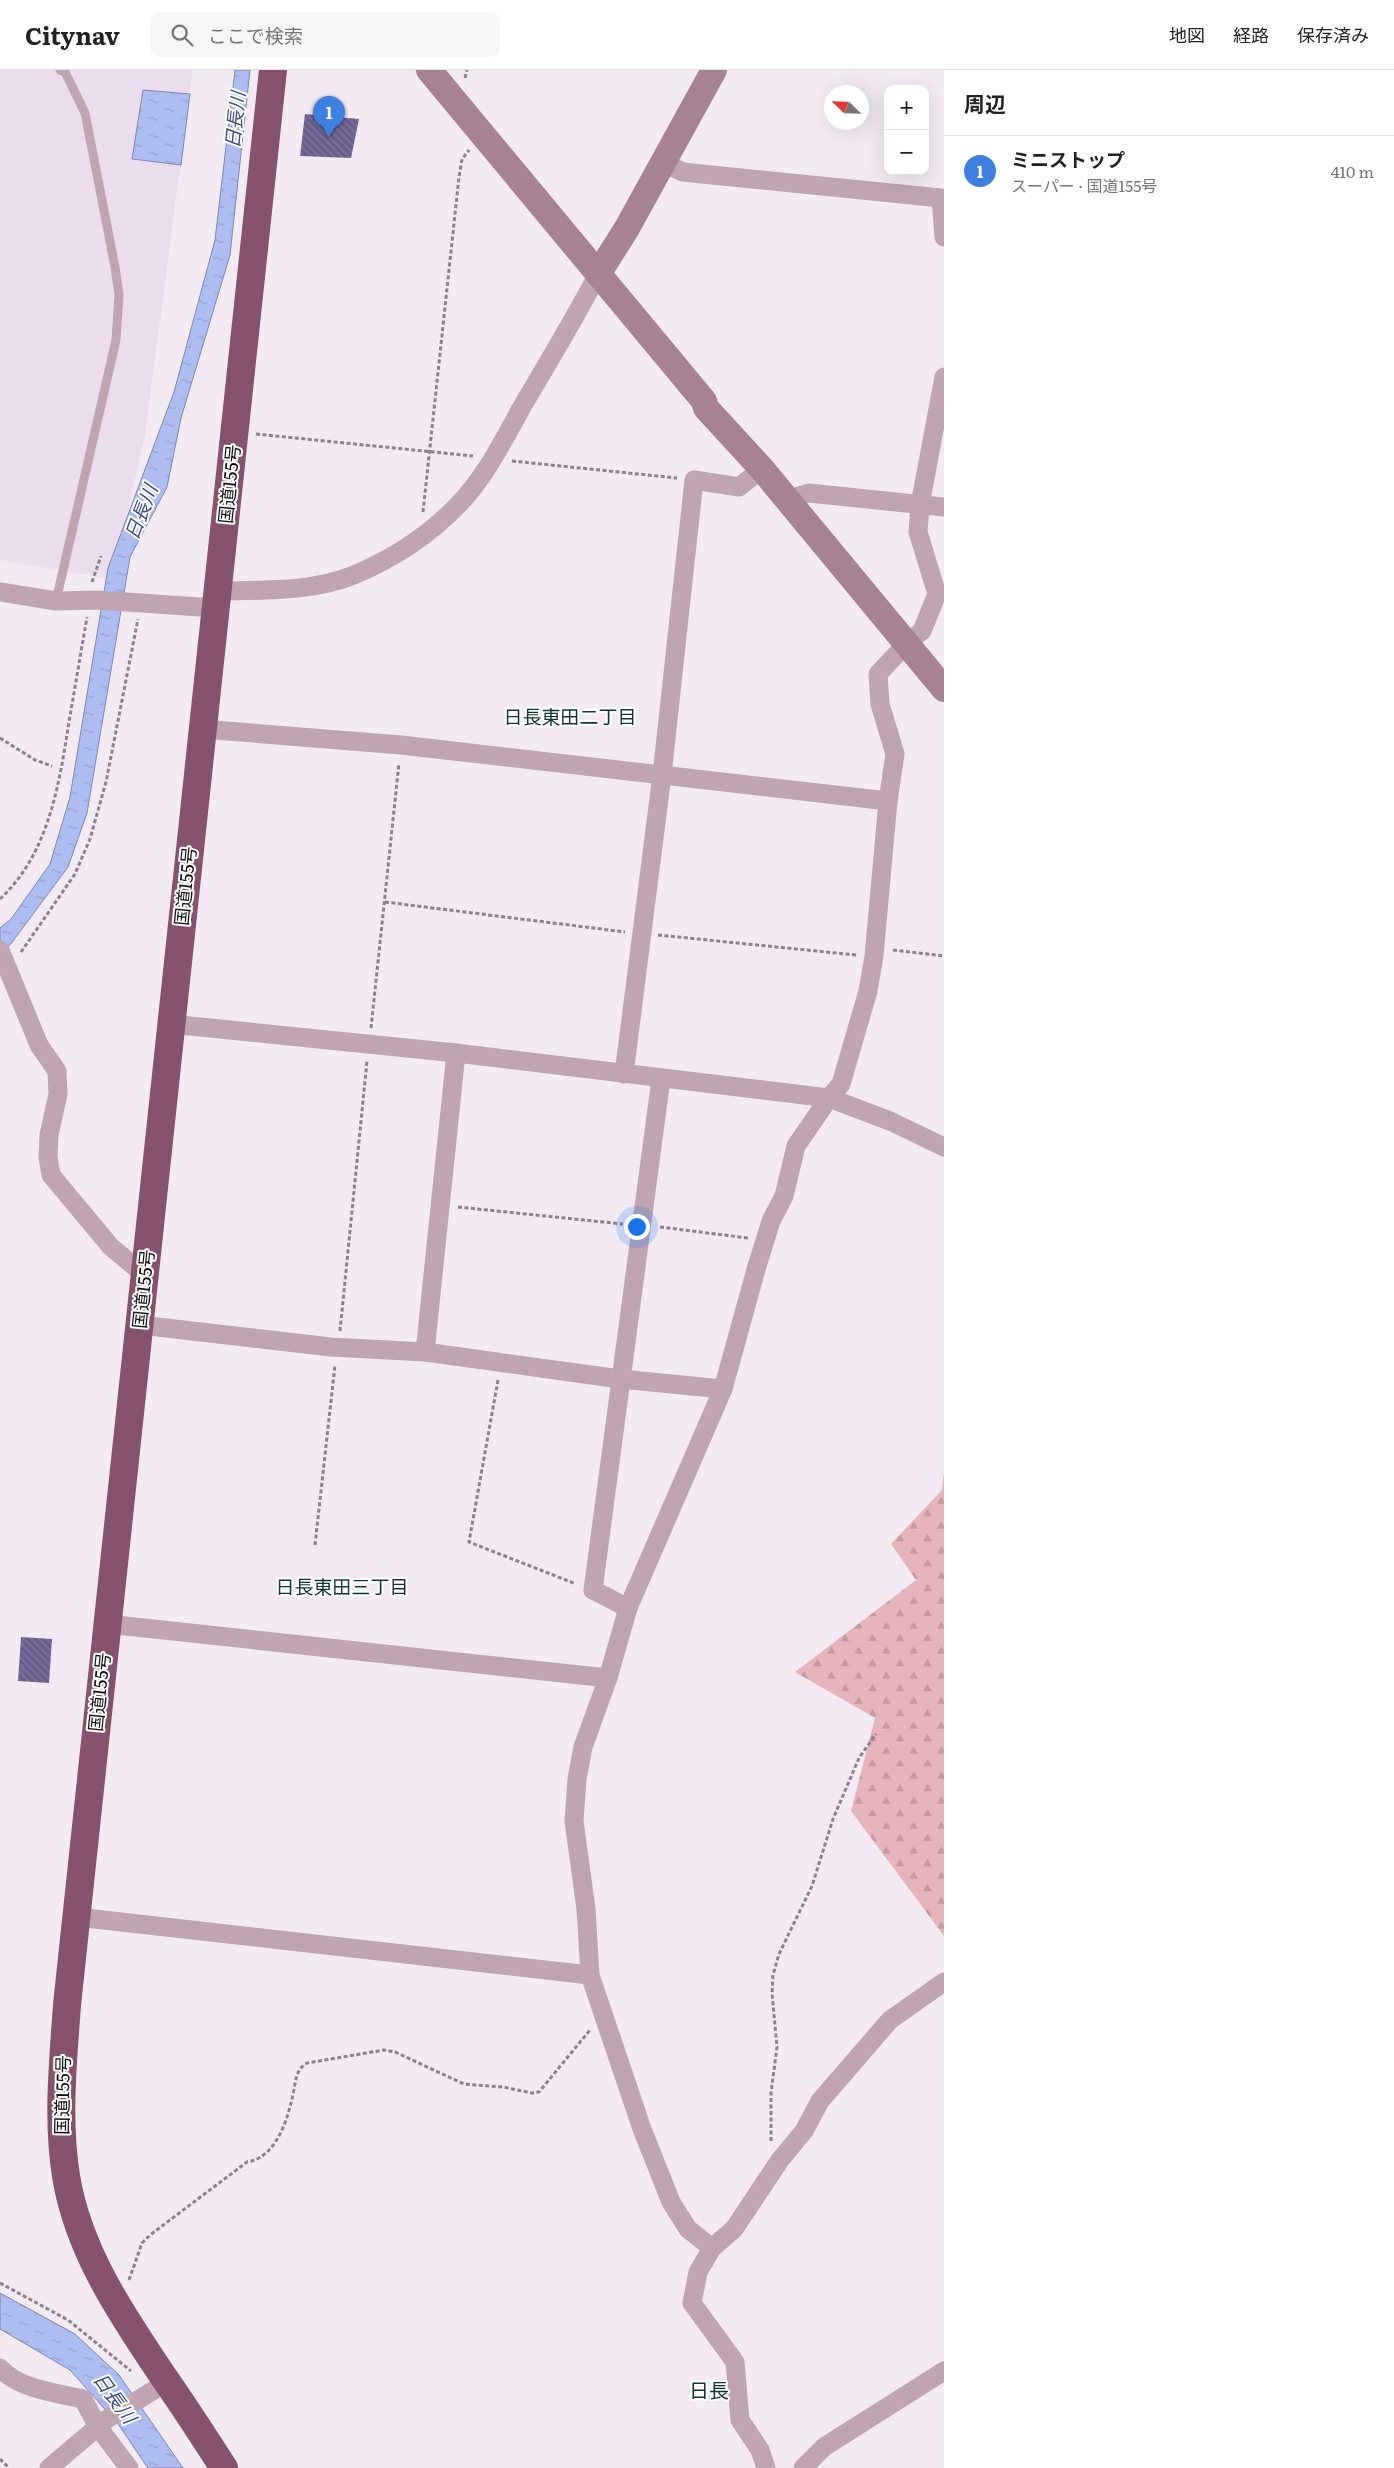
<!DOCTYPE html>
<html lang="ja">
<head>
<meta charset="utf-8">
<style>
  body { margin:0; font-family:Literata,"Noto Sans JP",serif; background:#f6f6f6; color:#222 }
  .controls { position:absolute; right:15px; top:15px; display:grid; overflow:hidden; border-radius:10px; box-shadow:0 5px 20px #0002 }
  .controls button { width:45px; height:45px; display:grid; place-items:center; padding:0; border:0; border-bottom:1px solid #e0e0e0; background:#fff; color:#222; font:25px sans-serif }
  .compass { position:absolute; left:824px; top:15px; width:45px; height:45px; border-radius:50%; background:#fff; box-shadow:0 5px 20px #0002; rotate:293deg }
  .you { position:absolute; left:636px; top:1156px; width:18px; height:18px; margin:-12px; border:4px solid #fff; border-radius:50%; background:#1a73e8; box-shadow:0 0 0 8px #1a73e833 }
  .badge { display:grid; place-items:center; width:32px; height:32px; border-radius:50%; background:#1a73e8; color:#fff; font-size:16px; font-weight:700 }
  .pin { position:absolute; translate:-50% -41px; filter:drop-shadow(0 1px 2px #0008) }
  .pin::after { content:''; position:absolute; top:26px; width:18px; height:15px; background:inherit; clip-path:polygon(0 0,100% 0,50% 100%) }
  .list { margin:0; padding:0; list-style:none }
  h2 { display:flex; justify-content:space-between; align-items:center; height:65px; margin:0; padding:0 20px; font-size:21px }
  h2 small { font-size:16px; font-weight:400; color:#767676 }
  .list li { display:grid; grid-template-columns:32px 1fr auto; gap:15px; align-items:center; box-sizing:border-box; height:70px; padding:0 20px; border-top:1px solid #e0e0e0 }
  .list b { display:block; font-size:19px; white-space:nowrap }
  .list p { margin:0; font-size:16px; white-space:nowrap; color:#767676 }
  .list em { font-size:16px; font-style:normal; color:#767676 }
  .icon { flex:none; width:28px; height:28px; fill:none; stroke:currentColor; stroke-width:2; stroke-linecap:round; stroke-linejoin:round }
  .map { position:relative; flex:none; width:944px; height:2398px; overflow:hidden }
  header { display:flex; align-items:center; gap:30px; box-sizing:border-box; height:70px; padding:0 25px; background:#fff; border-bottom:1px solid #e0e0e0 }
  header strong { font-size:24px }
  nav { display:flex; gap:28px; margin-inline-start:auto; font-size:18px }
  .search { width:350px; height:45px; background:#f6f6f6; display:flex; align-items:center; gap:12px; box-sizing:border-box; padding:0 18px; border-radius:10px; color:#767676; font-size:19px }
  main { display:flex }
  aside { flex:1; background:#fff }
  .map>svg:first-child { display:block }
</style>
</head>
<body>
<header>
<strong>Citynav</strong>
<div class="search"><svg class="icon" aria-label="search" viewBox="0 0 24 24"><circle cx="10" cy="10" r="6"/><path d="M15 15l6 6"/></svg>ここで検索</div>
<nav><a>地図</a><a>経路</a><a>保存済み</a></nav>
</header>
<main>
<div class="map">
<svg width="944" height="2398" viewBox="0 0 944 2398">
  <defs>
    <pattern id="forest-firs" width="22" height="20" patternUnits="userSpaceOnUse" patternTransform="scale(1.25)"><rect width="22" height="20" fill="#e6b5bb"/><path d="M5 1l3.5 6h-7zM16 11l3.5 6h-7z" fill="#c49aa0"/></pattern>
    <pattern id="water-ripples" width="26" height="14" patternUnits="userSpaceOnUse" patternTransform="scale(1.25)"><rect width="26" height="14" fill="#adbdf2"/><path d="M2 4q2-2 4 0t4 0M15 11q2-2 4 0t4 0" fill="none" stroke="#94a1ce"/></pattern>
    <pattern id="building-back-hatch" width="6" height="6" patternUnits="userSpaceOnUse" patternTransform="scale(1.25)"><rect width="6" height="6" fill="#6b5e8f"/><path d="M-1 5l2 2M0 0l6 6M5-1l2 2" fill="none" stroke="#82799b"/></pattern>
  </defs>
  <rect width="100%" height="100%" fill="#f3eaf4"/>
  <polygon fill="#ebdded" points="0,0 193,0 145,365 112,509 0,490"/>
  <polygon fill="url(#forest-firs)" points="944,1403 944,1866 851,1741 875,1648 795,1602 916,1510 891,1474 942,1420"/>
  <g fill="url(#water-ripples)" stroke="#7e88ae">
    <polygon points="235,0 250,0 230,185 181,348 167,417 130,487 87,743 68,797 10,875 0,882 0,858 11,849 50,794 70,727 108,498 174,322 215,170"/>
    <polygon points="143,20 190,24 181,95 132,89"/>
    <polygon points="0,2223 75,2264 119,2305 183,2398 148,2398 118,2354 70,2300 0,2259"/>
  </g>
  <g fill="url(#building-back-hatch)">
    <polygon points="305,44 359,49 351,88 300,86"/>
    <polygon points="21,1567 52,1569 49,1613 18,1611"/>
  </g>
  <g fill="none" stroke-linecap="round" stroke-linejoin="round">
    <g stroke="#8a838a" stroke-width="3" stroke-dasharray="4 2.5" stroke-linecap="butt">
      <polyline points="465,8 467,0"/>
      <polyline points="256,364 473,386"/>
      <polyline points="512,391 677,408"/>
      <polyline points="423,442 459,107 462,89 469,80"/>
      <polyline points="92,512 101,486"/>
      <polyline points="0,668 35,690 52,696"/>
      <path d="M0 829C49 783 59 715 69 652 75 617 81 582 87 547"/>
      <polyline points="385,832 625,862"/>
      <polyline points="658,865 856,885"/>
      <polyline points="893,880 944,886"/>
      <polyline points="21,882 75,804 90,769 106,712 138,549"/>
      <polyline points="371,958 399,693"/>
      <polyline points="458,1137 623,1154"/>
      <polyline points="660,1157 748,1168"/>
      <polyline points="340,1261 367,991"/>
      <polyline points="498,1310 469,1472 576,1514"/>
      <polyline points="315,1475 335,1295"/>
      <polyline points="771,2071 771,2023 777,1977 772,1923 773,1905 779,1884 812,1816 833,1749 859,1688 876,1664"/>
      <path d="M129 2210 142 2173 150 2165 247 2092C276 2088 288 2049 293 2024 296 2012 295 2000 307 1993L384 1980 395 1982 464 2014 503 2017 532 2023 539 2022 590 1960"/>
      <polyline points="0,2213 68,2250 131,2301"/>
      <polyline points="0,2389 9,2398"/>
    </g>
    <polyline stroke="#bfa5b2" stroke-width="9" points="56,531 116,270 119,225 115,197 85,43 65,2 60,0"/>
    <g stroke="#bfa5b2" stroke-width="19">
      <polyline points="663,93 683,102 702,104 941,128 944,167"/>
      <polyline points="786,430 809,423 944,437"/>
      <path d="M219 521C262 520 313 522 354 505 392 489 428 466 457 436 485 408 504 369 523 335 549 291 575 248 598 204"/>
      <polyline points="0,522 56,531 97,530 215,538"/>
      <polyline points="202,659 401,675 888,731"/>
      <polyline points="0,880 39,975 57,1001 58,1024 49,1065 48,1087 51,1105 111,1177 146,1206"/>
      <polyline points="171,954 456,983 829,1028 890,1051 944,1077"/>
      <polyline points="624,1004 662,705 694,410 739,417 762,399"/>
      <polyline points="140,1255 331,1277 425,1282 620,1309 723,1319"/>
      <polyline points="425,1282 456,983"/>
      <polyline points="628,1538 593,1520 661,1009"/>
      <polyline points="107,1554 608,1608"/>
      <polyline points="77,1847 590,1905"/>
      <polyline points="712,2178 688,2159 671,2132 642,2059 590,1905 586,1839 574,1751 577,1709 583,1677 608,1608 628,1538 723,1319 757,1196 771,1151 784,1126 796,1076 829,1028 841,1014 868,921 874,886 888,731 895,684 880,634 878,604 906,574 922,561 937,524 918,462 920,435 944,307"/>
      <path d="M0 2298C19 2319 56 2323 83 2329L98 2357 129 2398"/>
      <polyline points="49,2398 107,2349 167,2312"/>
      <polyline points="766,2398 760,2380 740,2350 735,2292 692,2233 698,2202 712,2178 734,2159 780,2090 804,2061 820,2031 890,1950 944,1912"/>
      <polyline points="803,2398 824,2377 944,2301"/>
    </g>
    <g stroke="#a78295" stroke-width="26">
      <polyline points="429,0 704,331 706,338 762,399 944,619"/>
      <polyline points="598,204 627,158 714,0"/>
    </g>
    <path stroke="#85536e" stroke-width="28" d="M224 2398C204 2367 184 2336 163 2306 122 2245 78 2181 66 2106 57 2049 63 1992 67 1935L273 0"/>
  </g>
  <g text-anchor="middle" stroke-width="4" stroke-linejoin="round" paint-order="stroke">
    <g font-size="18" fill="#110e11" stroke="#fff">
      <text transform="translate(230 414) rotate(-84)" y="6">国道155号</text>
      <text transform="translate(186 816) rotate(-84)" y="6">国道155号</text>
      <text transform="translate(144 1219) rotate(-84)" y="6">国道155号</text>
      <text transform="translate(100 1622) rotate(-84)" y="6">国道155号</text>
      <text transform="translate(63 2025) rotate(-89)" y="6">国道155号</text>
    </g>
    <g font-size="19" font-style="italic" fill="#3b4b8a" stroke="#fff">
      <text transform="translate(235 50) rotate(-84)" y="7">日長川</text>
      <text transform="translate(141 442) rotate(-69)" y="7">日長川</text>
      <text transform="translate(115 2328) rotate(54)" y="7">日長川</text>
    </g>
    <g font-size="19" fill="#113434" stroke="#fff">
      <text x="570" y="654">日長東田二丁目</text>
      <text x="342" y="1524">日長東田三丁目</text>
    </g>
    <g font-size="20" fill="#113434" stroke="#fff">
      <text x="709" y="2328">日長</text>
    </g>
  </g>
</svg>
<div class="controls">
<button>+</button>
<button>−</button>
</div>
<svg class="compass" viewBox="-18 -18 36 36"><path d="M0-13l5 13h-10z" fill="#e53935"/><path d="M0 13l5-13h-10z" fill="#767676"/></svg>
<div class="you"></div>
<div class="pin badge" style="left:329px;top:67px;background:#3f7fe0">1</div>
</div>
<aside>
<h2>周辺<small></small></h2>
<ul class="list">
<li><span class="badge" style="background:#3f7fe0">1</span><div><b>ミニストップ</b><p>スーパー · 国道155号</p></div><em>410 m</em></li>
</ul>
</aside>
</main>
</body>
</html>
